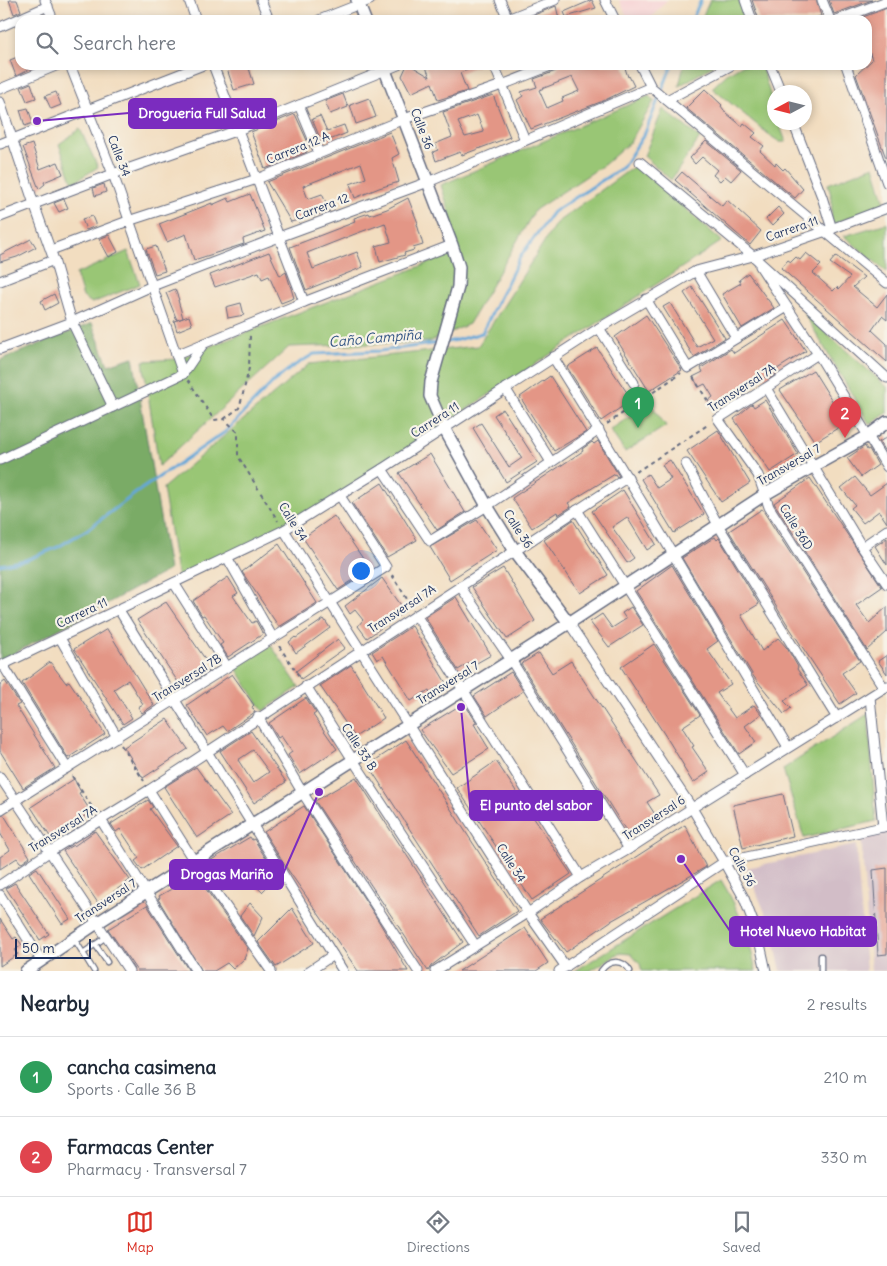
<!DOCTYPE html>
<html lang="en">
<head>
<meta charset="utf-8">
<style>
  body { margin:0; font-family:Delius,sans-serif; background:#f2f2f3; color:#1f2937 }
  .compass { position:absolute; left:767px; top:85px; width:45px; height:45px; border-radius:50%; background:#fff; box-shadow:0 2px 8px #0003; rotate:263deg }
  .scale { position:absolute; left:15px; bottom:12px; width:76px; box-sizing:border-box; padding-left:5px; border:2px solid #1b2f5e; border-top:0; font-size:14px; line-height:18px; white-space:nowrap; color:#1b2f5e; -webkit-text-stroke:4px #f7f3e8; paint-order:stroke }
  .you { position:absolute; left:360px; top:570px; width:18px; height:18px; margin:-12px; border:4px solid #fff; border-radius:50%; background:#1a73e8; box-shadow:0 0 0 8px #1a73e833 }
  .badge { display:grid; place-items:center; width:32px; height:32px; border-radius:50%; background:#d93025; color:#fff; font-size:16px; font-weight:700 }
  .pin { position:absolute; translate:-50% -41px; filter:drop-shadow(0 1px 2px #0008) }
  .pin::after { content:''; position:absolute; top:26px; width:18px; height:15px; background:inherit; clip-path:polygon(0 0,100% 0,50% 100%) }
  .list { margin:0; padding:0; list-style:none }
  h2 { display:flex; justify-content:space-between; align-items:center; height:65px; margin:0; padding:0 20px; font-size:21px }
  h2 small { font-size:16px; font-weight:400; color:#747a83 }
  .list li { display:grid; grid-template-columns:32px 1fr auto; gap:15px; align-items:center; box-sizing:border-box; height:80px; padding:0 20px; border-top:1px solid #e0e1e3 }
  .list b { display:block; font-size:19px; white-space:nowrap }
  .list p { margin:0; font-size:16px; white-space:nowrap; color:#747a83 }
  .list em { font-size:16px; font-style:normal; color:#747a83 }
  .icon { flex:none; width:28px; height:28px; fill:none; stroke:currentColor; stroke-width:2; stroke-linecap:round; stroke-linejoin:round }
  .map { position:relative; flex:none; width:887px; height:971px; overflow:hidden }
  .search { position:absolute; background:#fff; box-shadow:0 2px 8px #0003; left:15px; right:15px; top:15px; height:55px; display:flex; align-items:center; gap:12px; box-sizing:border-box; padding:0 18px; border-radius:15px; color:#747a83; font-size:19px }
  .sheet { height:225px; background:#fff }
  nav { display:flex; justify-content:space-around; align-items:center; box-sizing:border-box; height:70px; border-top:1px solid #e0e1e3; background:#fff; font-size:14px; color:#747a83 }
  nav a { display:grid; justify-items:center; gap:2px }
  nav .on { color:#d93025 }
  .map>svg:first-child { display:block }
</style>
</head>
<body>
<div class="map">
<svg width="887" height="971" viewBox="0 0 887 971">
  <rect width="100%" height="100%" fill="#f7f3e8"/>
  <filter id="ink" filterUnits="userSpaceOnUse"><feTurbulence type="fractalNoise" baseFrequency=".02" numOctaves="2"/><feDisplacementMap in="SourceGraphic" scale="10" xChannelSelector="R" yChannelSelector="G"/><feConvolveMatrix kernelMatrix="1 2 1 2 8 2 1 2 1" color-interpolation-filters="sRGB"/></filter>
  <filter id="wash" filterUnits="userSpaceOnUse"><feTurbulence type="fractalNoise" baseFrequency=".0096" numOctaves="4" result="noise"/><feDisplacementMap in="SourceGraphic" scale="20" xChannelSelector="R" yChannelSelector="G"/><feGaussianBlur stdDeviation="1.12" result="paint"/><feColorMatrix in="noise" values="0 0 0 0 0 0 0 0 0 0 0 0 0 0 0 0 0 1.4 0 .05"/><feComposite in="paint" operator="in"/></filter>
  <g filter="url(#wash)">
    <rect width="100%" height="100%" fill="#f2ddc0"/>
    <polygon fill="#f7cfd3" points="619,0 667,0 649,20 629,20"/>
    <g fill="#d2bdc7">
      <polygon points="887,830 887,971 871,971 861,836"/>
      <polygon points="856,845 866,971 781,971 770,924 746,868"/>
    </g>
    <g fill="#99c674" stroke="#5a7a69">
      <polygon points="710,0 739,0 745,20 701,20"/>
      <polygon points="684,65 714,65 679,86"/>
      <polygon points="742,65 761,65 774,107 774,122 779,123 786,142 780,142 772,137 712,88 727,74"/>
      <polygon points="649,96 654,101 630,142 605,164 535,210 469,324 429,342 289,347 159,466 143,361 177,359 450,255 450,214 441,185"/>
      <polygon points="663,109 700,138 671,180 644,156"/>
      <polygon points="80,129 98,167 73,183 59,144"/>
      <polygon points="636,165 722,241 290,526 178,579 163,488 309,364 478,346 556,223"/>
      <polygon points="874,166 885,203 831,225 832,199 828,184"/>
      <polygon points="887,223 887,272 844,236"/>
      <polygon points="128,251 140,284 92,303 83,297 76,274"/>
      <polygon points="804,313 887,387 887,413 870,425"/>
      <polygon points="650,403 666,426 625,452 610,430"/>
      <polygon points="271,645 299,687 263,711 236,668"/>
      <polygon points="868,714 876,821 804,838 783,769"/>
      <path d="M721 880C739 909 749 937 756 971H642L640 964 631 954 619 953 590 971H575Z"/>
    </g>
    <polygon fill="#7aab66" stroke="#4a6d62" points="92,323 108,365 133,357 169,570 0,661 0,360"/>
    <g fill="none" stroke-linecap="round" stroke-linejoin="round">
      <g stroke="#64a7d9" stroke-width="3">
        <polyline points="692,20 701,0"/>
        <polyline points="446,342 457,340 482,333 520,257 553,212 623,167 645,133 672,65"/>
        <polyline points="0,565 26,560 58,547 88,529 140,490 225,432 273,382 292,367 314,354 380,351 440,343"/>
      </g>
    </g>
    <g id="blocks">
      <g fill="#e39686" fill-rule="evenodd">
        <polygon points="9,0 17,0 21,11 14,14"/>
        <polygon points="592,0 596,8 566,17 564,12"/>
        <polygon points="752,0 816,0 821,16 810,20 759,20"/>
        <polygon points="829,0 872,0 834,14"/>
        <polygon points="556,6 559,19 535,20 534,15"/>
        <polygon points="887,8 887,158 886,158 856,75 872,60 867,45 867,20 855,20"/>
        <polygon points="20,56 20,65 38,65 16,76 10,60"/>
        <polygon points="240,65 248,65 254,84 234,90 227,69"/>
        <polygon points="407,65 410,65 430,77 425,65 479,65 460,73 467,91 438,100 432,83 411,93 402,76"/>
        <path d="M559 65H624L628 77 629 76 634 86 603 101 531 129 517 100 523 96 521 92 537 87 534 79 556 71ZM572 77 579 91 562 98 563 101 547 108 539 90Z"/>
        <polygon points="31,83 36,98 27,101 21,87"/>
        <polygon points="705,89 722,105 721,106 726,113 742,126 744,123 756,133 752,137 764,146 760,151 775,165 776,163 783,170 785,168 803,189 795,198 686,108"/>
        <polygon points="56,92 61,105 51,109 45,96"/>
        <polygon points="343,94 348,107 330,114 325,101"/>
        <path d="M493 95 510 137 462 155 460 152 436 161 433 152 438 150 435 144 452 137 443 112ZM477 115 484 132 465 137 458 122Z"/>
        <polygon points="369,98 376,117 356,124 350,105"/>
        <polygon points="28,108 33,123 25,126 20,110"/>
        <polygon points="295,114 310,147 306,149 307,152 265,169 251,132"/>
        <polygon points="320,116 327,131 344,125 347,133 322,143 312,119"/>
        <polygon points="390,132 399,154 392,158 399,182 379,188 355,198 350,184 366,178 361,163 303,186 308,199 322,194 330,211 291,222 267,182"/>
        <polygon points="706,141 741,170 731,181 725,176 720,181 713,175 717,170 702,157 695,164 690,158"/>
        <polygon points="32,144 40,169 58,162 63,174 44,182 45,184 39,189 23,147"/>
        <polygon points="682,172 722,206 727,200 761,231 750,245 675,180"/>
        <polygon points="104,184 106,192 95,196 93,188"/>
        <polygon points="250,194 265,231 243,239 244,244 194,260 186,234 167,242 159,224 212,203 212,205 228,198 230,202"/>
        <polygon points="408,198 418,223 417,224 423,245 413,248 414,250 404,253 405,255 380,262 376,246 391,242 385,223 355,234 307,253 313,269 357,252 363,267 306,290 290,247 355,222 354,218 369,213 370,215 387,209"/>
        <polygon points="64,199 68,208 59,212 54,203"/>
        <polygon points="778,207 784,214 772,226 766,219"/>
        <polygon points="92,216 96,226 86,230 82,219"/>
        <polygon points="109,235 118,252 109,257 99,239"/>
        <polygon points="31,239 36,247 17,257 0,262 0,255"/>
        <polygon points="156,246 165,271 155,274 146,249"/>
        <polygon points="269,252 280,276 286,272 294,298 281,303 269,276 262,279 259,272 215,287 210,275"/>
        <polygon points="806,253 821,265 813,273 833,291 837,287 839,289 850,277 830,263 836,256 864,277 853,287 877,307 887,294 887,320 882,316 872,330 887,344 887,362 781,268 788,260 791,262 796,257 800,260"/>
        <polygon points="748,273 774,308 742,328 722,294 741,283 739,280"/>
        <polygon points="692,287 725,338 694,357 663,307 670,303 697,347 713,338 684,293"/>
        <polygon points="175,289 179,300 178,300 183,318 177,320 166,293"/>
        <polygon points="54,294 58,303 45,310 41,301"/>
        <polygon points="241,303 244,315 228,318 226,307"/>
        <polygon points="646,315 682,370 649,391 615,337"/>
        <polygon points="189,316 192,325 177,331 174,321"/>
        <polygon points="785,320 806,351 774,371 776,374 769,379 767,376 744,391 746,394 738,398 737,396 714,411 708,401 713,397 705,384 699,387 693,377 703,372 701,368 731,349 734,353"/>
        <polygon points="597,348 632,400 601,421 567,367"/>
        <polygon points="813,370 846,423 815,442 780,390"/>
        <polygon points="550,376 586,432 554,451 520,397"/>
        <polygon points="765,400 798,454 770,472 734,419 752,404 754,407"/>
        <polygon points="503,409 537,462 506,482 473,428 481,423 509,467 522,458 494,415"/>
        <polygon points="718,430 750,483 721,502 687,451"/>
        <polygon points="887,437 887,455 879,442"/>
        <polygon points="598,441 619,476 617,477 615,474 568,503 571,507 558,515 557,512 532,528 512,498 583,451 582,449 592,442 594,444"/>
        <polygon points="865,446 867,450 869,449 878,465 861,477 847,458"/>
        <polygon points="430,454 465,512 437,530 399,473"/>
        <polygon points="670,460 704,514 674,533 641,479 648,474 657,488 671,479 662,465"/>
        <polygon points="855,477 870,495 887,483 887,523 879,511 863,523 851,508 855,505 841,488"/>
        <polygon points="810,478 882,587 856,605 869,623 887,607 887,632 867,650 774,503"/>
        <polygon points="382,483 417,540 387,557 352,503"/>
        <polygon points="623,490 656,544 647,550 627,517 612,527 634,558 627,563 592,511"/>
        <polygon points="762,509 860,661 842,673 856,693 840,704 789,627 729,531"/>
        <polygon points="334,516 370,569 338,590 303,538"/>
        <polygon points="477,520 497,550 450,580 430,547"/>
        <polygon points="573,520 608,575 580,593 544,540"/>
        <polygon points="715,537 717,540 719,538 759,604 741,615 762,651 778,638 787,648 798,667 797,669 808,685 784,701 791,708 784,714 754,677 682,558"/>
        <polygon points="887,538 887,565 875,546"/>
        <polygon points="279,544 317,603 279,627 242,572"/>
        <polygon points="672,565 718,641 707,649 731,684 717,693 735,718 754,705 761,714 745,726 756,742 739,754 636,591"/>
        <polygon points="503,568 535,621 507,639 472,587"/>
        <polygon points="228,577 238,593 233,596 252,623 256,621 263,634 228,657 220,645 223,643 204,615 202,616 193,601"/>
        <polygon points="382,578 405,611 367,638 358,626 363,620 355,610 350,614 345,606"/>
        <polygon points="456,597 491,655 475,664 473,661 458,670 425,617"/>
        <polygon points="166,602 212,669 182,688 137,620"/>
        <polygon points="631,607 643,625 609,647 590,622 602,614 612,628 626,619 622,613"/>
        <polygon points="324,619 330,628 296,653 289,642 295,637 296,638"/>
        <polygon points="412,626 446,683 430,692 429,690 411,701 383,656 377,660 372,652"/>
        <polygon points="107,629 154,705 142,713 138,707 143,704 128,680 114,689 132,718 123,724 74,649"/>
        <polygon points="338,639 345,648 301,679 296,671"/>
        <polygon points="654,644 700,715 682,727 694,746 692,747 709,772 693,783 683,767 684,766 670,743 621,667"/>
        <polygon points="539,653 552,673 571,661 659,795 647,802 658,819 630,837 521,664"/>
        <polygon points="887,655 887,674 878,661"/>
        <polygon points="50,662 66,683 69,681 105,734 68,758 22,683"/>
        <polygon points="351,665 384,718 355,737 320,686"/>
        <polygon points="511,672 523,691 487,716 474,696"/>
        <polygon points="232,674 254,705 252,707 255,712 227,731 223,726 207,736 187,705"/>
        <polygon points="5,681 20,704 16,706 55,768 23,788 0,751 0,685"/>
        <polygon points="306,698 316,713 313,715 337,749 300,774 288,755 292,752 281,736 278,738 269,723"/>
        <polygon points="464,703 477,723 474,724 489,749 451,773 420,730"/>
        <polygon points="167,719 188,749 143,778 124,747"/>
        <path d="M251 731 286 782 254 803 220 751ZM253 750 269 772 253 783 238 760Z"/>
        <polygon points="406,740 517,911 479,936 368,765"/>
        <polygon points="496,761 571,874 532,900 457,788"/>
        <polygon points="196,767 231,815 197,838 164,787"/>
        <polygon points="356,777 463,942 431,966 428,971 315,801"/>
        <polygon points="74,779 81,792 79,793 91,812 51,838 31,807"/>
        <polygon points="783,794 793,836 743,848 733,805"/>
        <polygon points="148,800 153,807 150,809 177,846 142,870 135,861 139,858 120,829 116,832 111,824"/>
        <polygon points="304,806 378,920 408,971 358,971 286,867 264,832"/>
        <polygon points="4,815 30,857 22,863 20,862 17,858 0,869 0,857 10,850 0,833 0,816"/>
        <polygon points="685,825 706,867 611,921 566,952 540,919"/>
        <polygon points="95,831 130,880 98,903 63,851 73,845 74,846"/>
        <polygon points="250,837 252,840 254,839 277,877 262,892 245,876 223,891 207,868 211,866 208,862"/>
        <polygon points="37,868 70,919 62,924 29,873"/>
        <polygon points="887,868 887,954 878,955 873,870"/>
        <polygon points="196,875 248,949 244,959 233,969 227,963 214,971 202,971 158,899 160,898 159,896"/>
        <polygon points="15,883 49,934 40,940 6,888"/>
        <polygon points="250,903 263,917 254,936 240,916"/>
        <polygon points="147,905 189,971 137,971 108,929"/>
        <polygon points="292,908 314,943 276,967 258,942"/>
        <polygon points="0,919 13,939 16,937 22,945 15,950 18,954 0,966"/>
        <polygon points="525,928 548,963 536,971 459,971"/>
      </g>
    </g>
  </g>
  <g filter="url(#ink)">
    <use href="#blocks" fill-opacity="0" stroke="#666c80" stroke-width="1"/>
    <g fill="none" stroke-linecap="round" stroke-linejoin="round">
      <defs>
        <g id="service">
          <polyline points="75,940 94,971"/>
          <polyline points="95,944 107,962"/>
          <polyline points="83,953 106,937"/>
          <polyline points="821,956 821,971"/>
          <path d="M601 971C609 959 623 959 630 971"/>
        </g>
        <g id="minor">
          <polyline points="45,0 53,20"/>
          <polyline points="189,0 196,20"/>
          <polyline points="261,0 269,20"/>
          <polyline points="500,0 508,19"/>
          <polyline points="605,0 615,20"/>
          <polyline points="745,0 752,20"/>
          <polyline points="822,0 830,20"/>
          <polyline points="319,20 370,0"/>
          <polyline points="505,20 555,0"/>
          <polyline points="837,20 887,1"/>
          <polyline points="0,27 48,6"/>
          <polyline points="70,65 113,174 183,374"/>
          <polyline points="213,65 304,302"/>
          <polyline points="494,65 525,140"/>
          <polyline points="640,65 651,87 887,283"/>
          <polyline points="770,65 781,92"/>
          <polyline points="846,65 887,183"/>
          <polyline points="0,89 58,65"/>
          <polyline points="667,100 732,65"/>
          <polyline points="0,102 34,204 54,260 72,322 113,407"/>
          <polyline points="299,105 319,153"/>
          <polyline points="793,122 822,197 832,229"/>
          <polyline points="0,144 203,65"/>
          <polyline points="640,162 753,256 887,378"/>
          <polyline points="0,217 113,174 238,130 398,65"/>
          <polyline points="51,250 128,221 257,179 404,119 502,85 553,65"/>
          <polyline points="760,266 818,354 887,467"/>
          <polyline points="696,271 736,338"/>
          <polyline points="0,281 54,260"/>
          <polyline points="646,299 688,368 787,307"/>
          <polyline points="599,328 634,383"/>
          <polyline points="0,349 72,322 152,286 279,237 428,182 651,87"/>
          <polyline points="818,354 718,419 758,475 769,507 884,688"/>
          <polyline points="176,355 304,302 452,245"/>
          <path d="M553 357C634 486 710 617 788 747"/>
          <polyline points="505,388 551,462"/>
          <polyline points="766,388 862,547 887,584"/>
          <polyline points="0,460 183,374 204,343"/>
          <polyline points="686,464 718,525 837,718"/>
          <polyline points="382,469 430,541 487,506 599,430"/>
          <polyline points="577,510 745,775"/>
          <polyline points="284,530 528,913 566,967"/>
          <polyline points="862,547 887,530"/>
          <polyline points="228,559 273,638"/>
          <polyline points="174,583 227,667"/>
          <polyline points="460,586 511,660 629,849"/>
          <polyline points="119,610 343,971"/>
          <polyline points="416,615 581,877"/>
          <polyline points="569,623 692,808 724,862 744,898 758,935 766,971"/>
          <polyline points="60,638 117,737"/>
          <polyline points="3,665 67,768"/>
          <polyline points="0,666 284,530 382,469 599,328 696,271 753,256 826,231 887,208"/>
          <polyline points="306,686 353,760 475,945"/>
          <polyline points="870,697 883,827"/>
          <polyline points="258,717 302,792 418,971"/>
          <polyline points="0,777 129,971"/>
          <polyline points="149,790 194,861 271,971"/>
          <polyline points="0,810 386,567 340,496"/>
          <polyline points="101,820 196,971"/>
          <polyline points="0,885 49,852 149,790 628,477"/>
          <polyline points="0,895 41,960"/>
          <polyline points="309,971 333,955"/>
          <polyline points="435,971 528,913 581,877 629,849 692,808 887,686"/>
          <polyline points="559,971 724,862 887,826"/>
        </g>
        <g id="tertiary">
          <polyline points="357,0 365,20"/>
          <polyline points="383,65 452,245 459,267 458,287 431,382 430,396 444,428 487,506 515,551 569,623"/>
          <polyline points="26,971 97,923 569,623 764,495 814,466 868,436 887,422"/>
        </g>
      </defs>
      <use href="#service" stroke="#666c80" stroke-width="7"/>
      <use href="#minor" stroke="#666c80" stroke-width="11"/>
      <use href="#tertiary" stroke="#666c80" stroke-width="14"/>
      <g stroke="#666c80" stroke-width="2" stroke-dasharray="4 4" stroke-linecap="butt">
        <polyline points="693,377 714,411"/>
        <polyline points="188,380 214,420 224,419 238,432 238,456 278,521"/>
        <polyline points="224,419 239,408 242,398 249,368 250,335"/>
        <polyline points="607,424 681,373"/>
        <polyline points="636,472 709,424"/>
        <polyline points="392,575 412,607"/>
        <polyline points="279,646 301,679"/>
        <polyline points="121,745 144,781"/>
        <polyline points="72,776 95,812"/>
      </g>
      <use href="#service" stroke="#fff" stroke-width="4.5"/>
      <use href="#minor" stroke="#fff" stroke-width="9"/>
      <use href="#tertiary" stroke="#fff" stroke-width="11"/>
    </g>
  </g>
  <g text-anchor="middle" stroke-width="4.5" stroke-linejoin="round" paint-order="stroke">
    <g font-size="12" fill="#1b2f5e" stroke="#f7f3e8">
      <text transform="translate(422 129) rotate(69)" y="4">Calle 36</text>
      <text transform="translate(298 148) rotate(-22)" y="4">Carrera 12 A</text>
      <text transform="translate(119 156) rotate(69)" y="4">Calle 34</text>
      <text transform="translate(322 207) rotate(-20)" y="4">Carrera 12</text>
      <text transform="translate(792 229) rotate(-19)" y="4">Carrera 11</text>
      <text transform="translate(742 388) rotate(-33)" y="4">Transversal 7A</text>
      <text transform="translate(435 420) rotate(-33)" y="4">Carrera 11</text>
      <text transform="translate(789 465) rotate(-30)" y="4">Transversal 7</text>
      <text transform="translate(293 522) rotate(58)" y="4">Calle 34</text>
      <text transform="translate(796 527) rotate(58)" y="4">Calle 36D</text>
      <text transform="translate(518 529) rotate(57)" y="4">Calle 36</text>
      <text transform="translate(402 609) rotate(-33)" y="4">Transversal 7A</text>
      <text transform="translate(82 613) rotate(-25)" y="4">Carrera 11</text>
      <text transform="translate(187 678) rotate(-32)" y="4">Transversal 7B</text>
      <text transform="translate(448 683) rotate(-32)" y="4">Transversal 7</text>
      <text transform="translate(359 747) rotate(57)" y="4">Calle 33 B</text>
      <text transform="translate(654 818) rotate(-33)" y="4">Transversal 6</text>
      <text transform="translate(63 829) rotate(-32)" y="4">Transversal 7A</text>
      <text transform="translate(511 863) rotate(57)" y="4">Calle 34</text>
      <text transform="translate(742 867) rotate(61)" y="4">Calle 36</text>
      <text transform="translate(106 901) rotate(-33)" y="4">Transversal 7</text>
    </g>
    <g font-size="14" font-style="italic" fill="#315383" stroke="#f7f3e8">
      <text transform="translate(375 338) rotate(-5)" y="5">Caño Campiña</text>
    </g>
  </g>
  <path fill="none" stroke="#7b2cbf" stroke-width="2" d="M37 121L129 113M461 707L470 805M319 792L283 874M681 859L730 931"/>
  <g fill="#7b2cbf" stroke="#f7f3e8" stroke-width="2">
    <circle cx="37" cy="121" r="5"/>
    <circle cx="461" cy="707" r="5"/>
    <circle cx="319" cy="792" r="5"/>
    <circle cx="681" cy="859" r="5"/>
  </g>
  <g fill="#7b2cbf" stroke="#7b2cbf" stroke-width="2">
    <rect x="129" y="99" width="147" height="29" rx="5"/>
    <rect x="470" y="791" width="132" height="29" rx="5"/>
    <rect x="170" y="860" width="113" height="29" rx="5"/>
    <rect x="730" y="917" width="146" height="29" rx="5"/>
  </g>
  <g font-size="14" text-anchor="middle" font-weight="bold" fill="#fff">
    <text x="202" y="118">Drogueria Full Salud</text>
    <text x="536" y="810">El punto del sabor</text>
    <text x="227" y="879">Drogas Mariño</text>
    <text x="803" y="936">Hotel Nuevo Habitat</text>
  </g>
</svg>
<svg class="compass" viewBox="-18 -18 36 36"><path d="M0-13l5 13h-10z" fill="#e53935"/><path d="M0 13l5-13h-10z" fill="#747a83"/></svg>
<div class="scale">50 m</div>
<div class="you"></div>
<div class="pin badge" style="left:638px;top:428px;background:#2e9e5b">1</div>
<div class="pin badge" style="left:845px;top:438px;background:#e0444e">2</div>
<div class="search"><svg class="icon" aria-label="search" viewBox="0 0 24 24"><circle cx="10" cy="10" r="6"/><path d="M15 15l6 6"/></svg>Search here</div>
</div>
<section class="sheet">
<h2>Nearby<small>2 results</small></h2>
<ul class="list">
<li><span class="badge" style="background:#2e9e5b">1</span><div><b>cancha casimena</b><p>Sports · Calle 36 B</p></div><em>210 m</em></li>
<li><span class="badge" style="background:#e0444e">2</span><div><b>Farmacas Center</b><p>Pharmacy · Transversal 7</p></div><em>330 m</em></li>
</ul>
</section>
<nav>
<a class="on"><svg class="icon" aria-label="map" viewBox="0 0 24 24"><path d="M3 6l6-2 6 2 6-2v14l-6 2-6-2-6 2zM9 4v14M15 6v14"/></svg>Map</a>
<a><svg class="icon" aria-label="directions" viewBox="0 0 24 24"><path d="M12 3l9 9-9 9-9-9zM9 14v-3h6M13 9l2 2-2 2"/></svg>Directions</a>
<a><svg class="icon" aria-label="saved" viewBox="0 0 24 24"><path d="M7 4h10v16l-5-4-5 4z"/></svg>Saved</a>
</nav>
</body>
</html>
